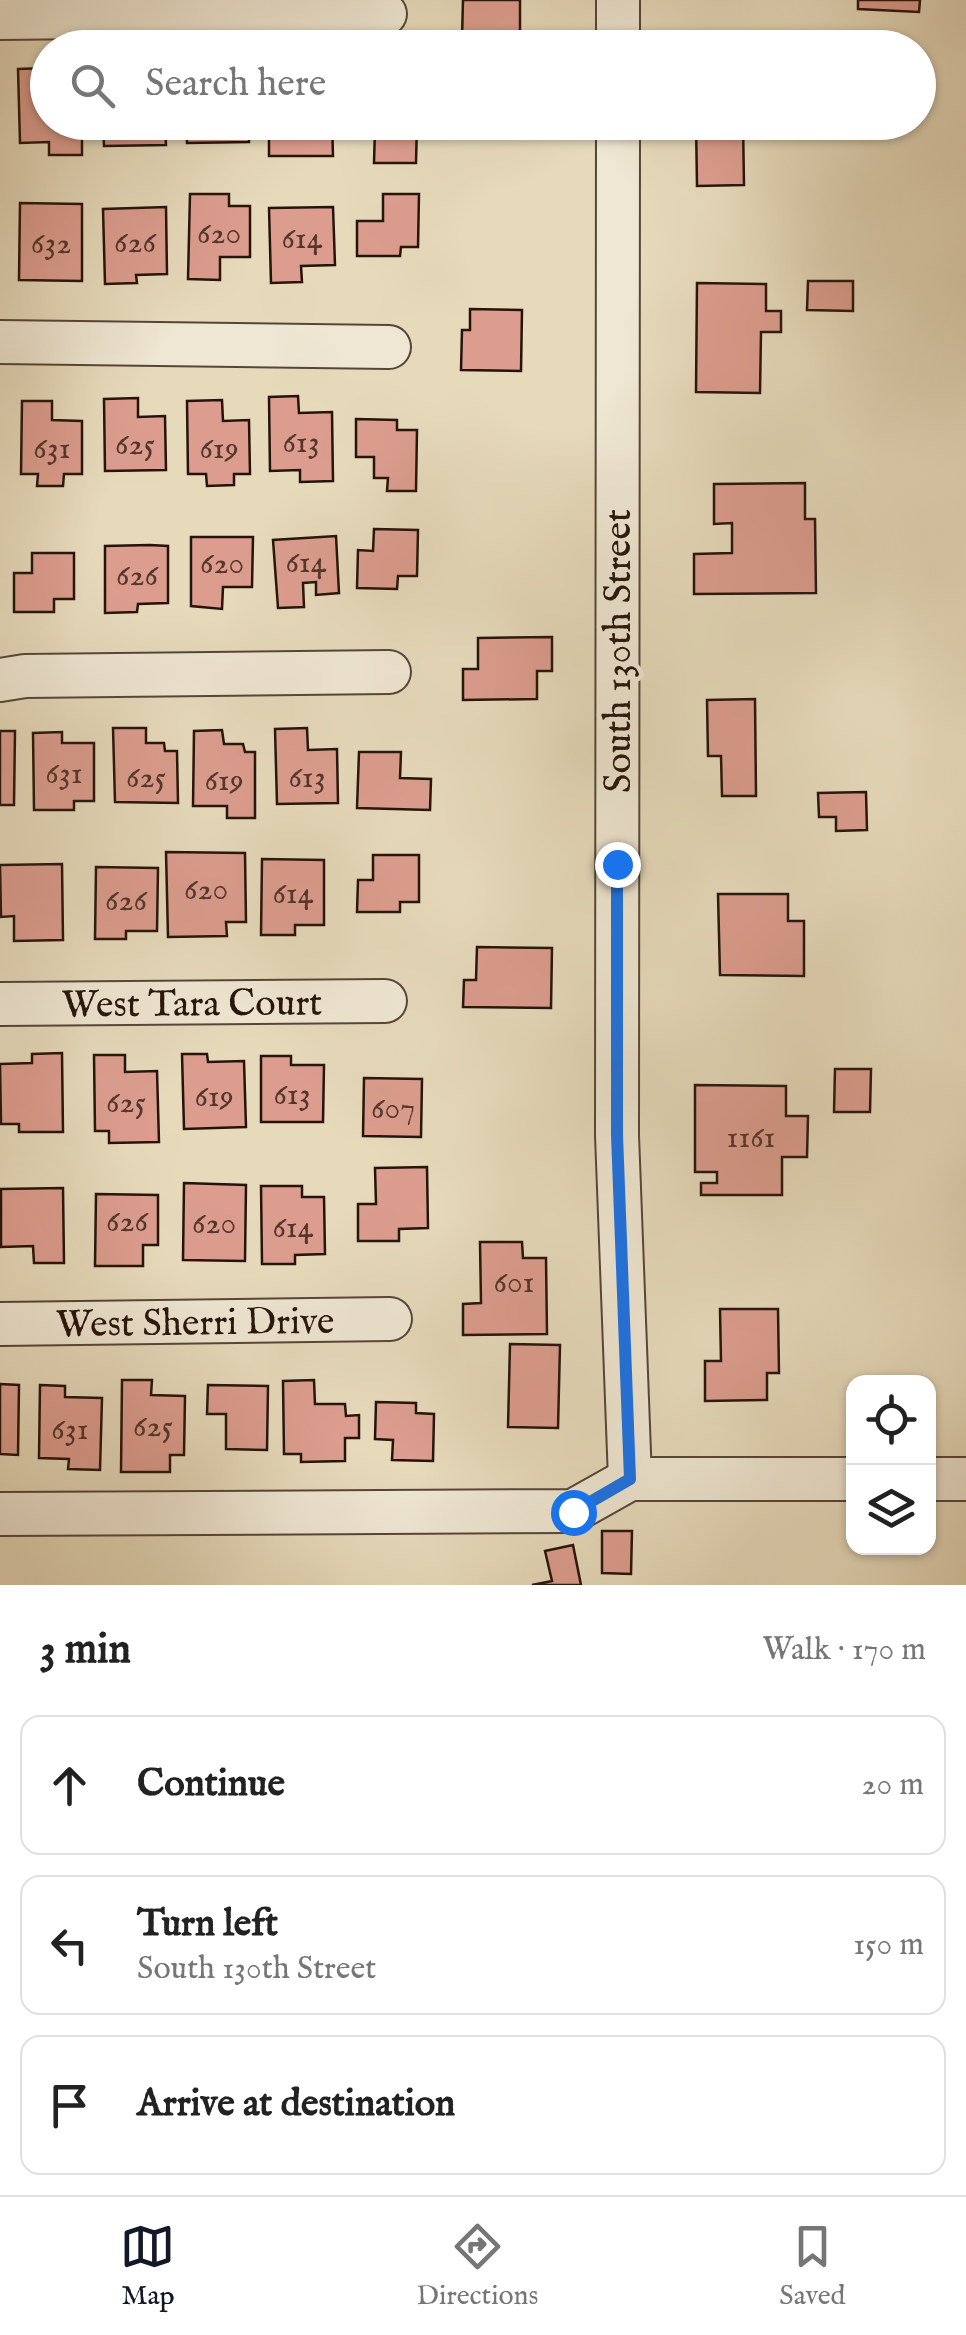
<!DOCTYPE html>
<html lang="en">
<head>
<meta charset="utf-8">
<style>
  body { margin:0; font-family:"IM FELL English",serif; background:#f2f2f2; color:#222 }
  .controls { position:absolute; right:30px; bottom:30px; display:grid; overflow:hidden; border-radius:20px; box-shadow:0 2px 8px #0004 }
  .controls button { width:90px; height:90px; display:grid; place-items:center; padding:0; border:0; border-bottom:2px solid #e0e0e0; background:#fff; color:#222; font:50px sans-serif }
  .stop { position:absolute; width:30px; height:30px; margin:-22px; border:8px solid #1a73e8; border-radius:50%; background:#fff }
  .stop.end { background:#1a73e8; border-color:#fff; box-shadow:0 2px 10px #0008 }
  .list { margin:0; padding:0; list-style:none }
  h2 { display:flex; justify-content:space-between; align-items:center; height:130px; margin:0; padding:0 40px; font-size:42px }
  h2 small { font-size:32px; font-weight:400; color:#767676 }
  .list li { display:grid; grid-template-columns:65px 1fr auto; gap:30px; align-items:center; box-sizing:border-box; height:140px; margin:0 20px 20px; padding:0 20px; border:2px solid #e0e0e0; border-radius:20px }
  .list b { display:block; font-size:38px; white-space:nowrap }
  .list p { margin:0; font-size:32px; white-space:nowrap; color:#767676 }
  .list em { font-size:32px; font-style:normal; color:#767676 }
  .icon { flex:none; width:55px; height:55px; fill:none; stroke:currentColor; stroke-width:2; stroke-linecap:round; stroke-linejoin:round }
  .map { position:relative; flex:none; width:966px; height:1585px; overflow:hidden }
  .search { position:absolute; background:#fff; box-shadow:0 2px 8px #0004; left:30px; right:30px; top:30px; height:110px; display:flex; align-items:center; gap:25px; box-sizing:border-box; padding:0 35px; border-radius:55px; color:#767676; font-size:38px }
  .sheet { height:610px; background:#fff }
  nav { display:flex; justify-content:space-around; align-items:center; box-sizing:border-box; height:140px; border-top:2px solid #e0e0e0; background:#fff; font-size:28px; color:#767676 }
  nav a { display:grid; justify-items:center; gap:5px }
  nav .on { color:#111827 }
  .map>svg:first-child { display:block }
</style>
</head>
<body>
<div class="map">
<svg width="966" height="1585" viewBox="0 0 966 1585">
  <rect width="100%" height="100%" fill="#e6dabb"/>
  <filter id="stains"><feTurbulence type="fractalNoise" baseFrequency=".002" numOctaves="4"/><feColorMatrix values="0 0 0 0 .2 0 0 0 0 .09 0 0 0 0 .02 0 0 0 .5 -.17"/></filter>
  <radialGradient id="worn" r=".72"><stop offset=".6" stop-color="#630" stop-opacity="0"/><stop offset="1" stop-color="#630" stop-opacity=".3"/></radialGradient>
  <g fill="#dc9d8e" stroke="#26140c" stroke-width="2.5">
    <polygon points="463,0 520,0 520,34 494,34 494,48 468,48 468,39 462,39"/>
    <polygon points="858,0 920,0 919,12 858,9"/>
    <polygon points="48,68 48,122 82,122 82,155 49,155 49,142 20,143 18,69"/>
    <polygon points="103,122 165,122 166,145 104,146"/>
    <polygon points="186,122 249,122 249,142 187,143"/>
    <polygon points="269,122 332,122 333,156 269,156"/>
    <polygon points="356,122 417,122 416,163 374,163 375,129 356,129"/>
    <polygon points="696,122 743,122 744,185 697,186"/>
    <polygon points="190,194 229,194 229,206 250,206 250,257 220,257 220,280 188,279"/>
    <polygon points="383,194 419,194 418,247 401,247 400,256 357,256 357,221 383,221"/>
    <polygon points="20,203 82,204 82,281 19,280"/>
    <polygon points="166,207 167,274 136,275 137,283 105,284 103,209"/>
    <polygon points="333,207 335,265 301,266 302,282 271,283 269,208"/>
    <polygon points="808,281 853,281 853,311 807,310"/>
    <polygon points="697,283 766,284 766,311 781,311 781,332 761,332 760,393 696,392"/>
    <polygon points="470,309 522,310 521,371 461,370 462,330 470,330"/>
    <polygon points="298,396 299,413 332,412 333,481 300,482 300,470 270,471 269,397"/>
    <polygon points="138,398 138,417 165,416 166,470 105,471 104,399"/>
    <polygon points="222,400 223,421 249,420 250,474 234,474 234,485 207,486 206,474 188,474 187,401"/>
    <polygon points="22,401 52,401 52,420 82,421 82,474 64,474 63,486 37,486 38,474 21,474"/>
    <polygon points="356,419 397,420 397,430 417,430 416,491 387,491 388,478 374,478 374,457 356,457"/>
    <polygon points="805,483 805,519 815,519 816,593 694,594 694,554 732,553 732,523 714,524 714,484"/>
    <polygon points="374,529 418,530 417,576 398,576 397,589 357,588 358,550 373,551"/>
    <polygon points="336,536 339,593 316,595 316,582 303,583 304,607 278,608 273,540"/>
    <polygon points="191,537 253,537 252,587 223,587 222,609 191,606"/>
    <polygon points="150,545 168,546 168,603 138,604 137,612 105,613 105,546"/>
    <polygon points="32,553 74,553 74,599 54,599 54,612 14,612 14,573 32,573"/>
    <polygon points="552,637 552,671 537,671 537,699 463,700 463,669 478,669 478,638"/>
    <polygon points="755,699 756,796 722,796 721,756 708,756 707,700"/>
    <polygon points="113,728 146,728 146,743 164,743 165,751 177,751 178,803 115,802"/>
    <polygon points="307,728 308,750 337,749 338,803 277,804 275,729"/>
    <polygon points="222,730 224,744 243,744 245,752 255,752 255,818 227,818 227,806 193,806 194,731"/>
    <polygon points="0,731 15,731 14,805 0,805"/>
    <polygon points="62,732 62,743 94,743 94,801 74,801 74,810 34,810 33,733"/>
    <polygon points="359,752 401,752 400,778 431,779 430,810 357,808"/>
    <polygon points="866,792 867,830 836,831 836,817 819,817 818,793"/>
    <polygon points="166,852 245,853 246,922 226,922 227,936 168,937"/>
    <polygon points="373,855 419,855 419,902 400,902 400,912 357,912 358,880 373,880"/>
    <polygon points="262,859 324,860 324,925 295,925 295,935 261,935"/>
    <polygon points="62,864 63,940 14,941 14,916 1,917 0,865"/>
    <polygon points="96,867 158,868 157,931 126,931 126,939 95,939"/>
    <polygon points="718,894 788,894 788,921 804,921 804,976 720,975"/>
    <polygon points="477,947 552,948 551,1008 463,1007 464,980 476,980"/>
    <polygon points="62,1053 63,1132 19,1132 19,1124 1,1124 0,1064 32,1063 32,1054"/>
    <polygon points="182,1054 207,1054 208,1062 244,1061 246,1127 184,1129"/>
    <polygon points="94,1055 125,1055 125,1072 157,1071 159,1142 109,1143 109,1131 95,1131"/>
    <polygon points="261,1056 291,1056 291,1065 324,1065 323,1122 261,1122"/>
    <polygon points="835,1069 871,1069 870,1112 834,1112"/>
    <polygon points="364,1078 422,1079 421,1137 363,1136"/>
    <polygon points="695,1085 786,1086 786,1116 808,1116 807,1157 782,1157 782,1195 701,1195 701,1183 717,1183 717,1172 695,1172"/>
    <polygon points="427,1167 428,1228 399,1229 399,1241 358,1241 358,1204 376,1204 375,1168"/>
    <polygon points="184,1183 246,1185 245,1261 183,1260"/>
    <polygon points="261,1186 302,1186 302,1197 324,1197 325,1254 295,1255 295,1264 262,1264"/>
    <polygon points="63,1188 64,1263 34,1263 33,1246 1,1247 1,1189"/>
    <polygon points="96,1194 158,1195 158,1245 143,1245 143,1266 95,1266"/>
    <polygon points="480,1242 522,1242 523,1258 546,1258 547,1334 463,1335 463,1304 481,1303"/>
    <polygon points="720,1309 778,1309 779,1373 767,1373 767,1400 705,1401 705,1361 721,1361"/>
    <polygon points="510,1344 560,1345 558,1428 508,1427"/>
    <polygon points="122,1380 152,1380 151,1395 185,1396 184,1455 170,1455 170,1472 121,1472"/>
    <polygon points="314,1380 315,1404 345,1404 346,1416 359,1415 359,1438 345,1438 345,1461 301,1462 301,1454 284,1454 283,1381"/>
    <polygon points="0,1384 19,1385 18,1455 0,1454"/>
    <polygon points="40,1385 65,1386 65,1397 102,1398 100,1470 68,1469 69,1459 39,1458"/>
    <polygon points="208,1385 268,1386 267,1450 226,1449 226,1414 207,1414"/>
    <polygon points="376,1402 416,1403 416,1413 434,1414 433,1461 392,1460 393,1440 375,1439"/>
    <polygon points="602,1531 632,1531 631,1574 602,1573"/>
    <polygon points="573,1545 581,1585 532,1585 552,1581 545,1551"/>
  </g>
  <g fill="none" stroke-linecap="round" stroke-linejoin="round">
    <defs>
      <g id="minor">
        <polyline points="0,18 385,14"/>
        <polyline points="618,48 618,0"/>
        <polyline points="618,122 617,1135 630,1479"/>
        <polyline points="0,342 389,347"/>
        <polyline points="0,680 25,676 389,672"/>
        <path id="s1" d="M0 1004 385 1001"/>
        <path id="s2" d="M0 1324 390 1319"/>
        <polyline points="928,1479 966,1479"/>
        <polyline points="0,1514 573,1511 630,1479 854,1479"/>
      </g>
    </defs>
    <use href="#minor" stroke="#564638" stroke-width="46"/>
    <use href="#minor" stroke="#efe7d3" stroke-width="42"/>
  </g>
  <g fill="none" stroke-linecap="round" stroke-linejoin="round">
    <polyline stroke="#1a73e8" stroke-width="12" points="573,1512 630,1479 617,1135 617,864"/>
  </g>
  <g text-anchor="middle" stroke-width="9" stroke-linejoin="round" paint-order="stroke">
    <g font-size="32" fill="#54362c">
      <text x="219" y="243">620</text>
      <text x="302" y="248">614</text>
      <text x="135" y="252">626</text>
      <text x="51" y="253">632</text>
      <text x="301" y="452">613</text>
      <text x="135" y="454">625</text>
      <text x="52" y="458">631</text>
      <text x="219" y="458">619</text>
      <text x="306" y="572">614</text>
      <text x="222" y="573">620</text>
      <text x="137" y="585">626</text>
      <text x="64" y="783">631</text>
      <text x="146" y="787">625</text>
      <text x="307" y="787">613</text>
      <text x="224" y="790">619</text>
      <text x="206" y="899">620</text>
      <text x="293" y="903">614</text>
      <text x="126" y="910">626</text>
      <text x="292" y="1104">613</text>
      <text x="214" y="1106">619</text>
      <text x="126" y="1112">625</text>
      <text x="393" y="1118">607</text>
      <text x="751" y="1147">1161</text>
      <text x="127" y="1231">626</text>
      <text x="214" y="1233">620</text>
      <text x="293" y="1237">614</text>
      <text x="514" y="1292">601</text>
      <text x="153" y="1436">625</text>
      <text x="70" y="1439">631</text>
    </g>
    <g font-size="38" fill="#26140c" stroke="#efe7d3">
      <text transform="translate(617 651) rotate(-90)" y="13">South 130th Street</text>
      <text dy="13" stroke="none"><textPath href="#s1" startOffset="192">West Tara Court</textPath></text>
      <text dy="13" stroke="none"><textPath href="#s2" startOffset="195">West Sherri Drive</textPath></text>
    </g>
  </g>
  <rect width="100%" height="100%" filter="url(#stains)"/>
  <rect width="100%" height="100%" fill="url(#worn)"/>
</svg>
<div class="controls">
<button><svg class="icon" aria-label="locate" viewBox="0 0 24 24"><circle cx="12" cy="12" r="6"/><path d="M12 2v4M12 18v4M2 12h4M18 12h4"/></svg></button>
<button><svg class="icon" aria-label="layers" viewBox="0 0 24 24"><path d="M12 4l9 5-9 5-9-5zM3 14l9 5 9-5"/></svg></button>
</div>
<div class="stop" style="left:573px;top:1512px"></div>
<div class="stop end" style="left:617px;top:864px"></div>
<div class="search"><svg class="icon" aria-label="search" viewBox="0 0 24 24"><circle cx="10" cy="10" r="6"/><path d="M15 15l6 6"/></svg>Search here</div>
</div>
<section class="sheet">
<h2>3 min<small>Walk · 170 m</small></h2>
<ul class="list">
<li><svg class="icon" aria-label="ahead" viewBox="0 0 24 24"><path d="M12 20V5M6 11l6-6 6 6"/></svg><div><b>Continue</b></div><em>20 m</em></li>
<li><svg class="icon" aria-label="left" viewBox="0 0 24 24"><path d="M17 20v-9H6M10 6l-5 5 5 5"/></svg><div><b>Turn left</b><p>South 130th Street</p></div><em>150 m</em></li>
<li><svg class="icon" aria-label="arrive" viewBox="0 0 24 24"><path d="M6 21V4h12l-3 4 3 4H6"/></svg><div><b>Arrive at destination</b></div></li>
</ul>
</section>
<nav>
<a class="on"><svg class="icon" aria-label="map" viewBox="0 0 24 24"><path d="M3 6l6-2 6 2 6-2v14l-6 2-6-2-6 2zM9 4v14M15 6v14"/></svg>Map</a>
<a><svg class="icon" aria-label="directions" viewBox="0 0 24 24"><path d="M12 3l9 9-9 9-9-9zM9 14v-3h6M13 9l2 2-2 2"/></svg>Directions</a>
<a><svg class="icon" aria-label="saved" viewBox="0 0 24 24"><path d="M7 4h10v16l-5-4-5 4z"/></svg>Saved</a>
</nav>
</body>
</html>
